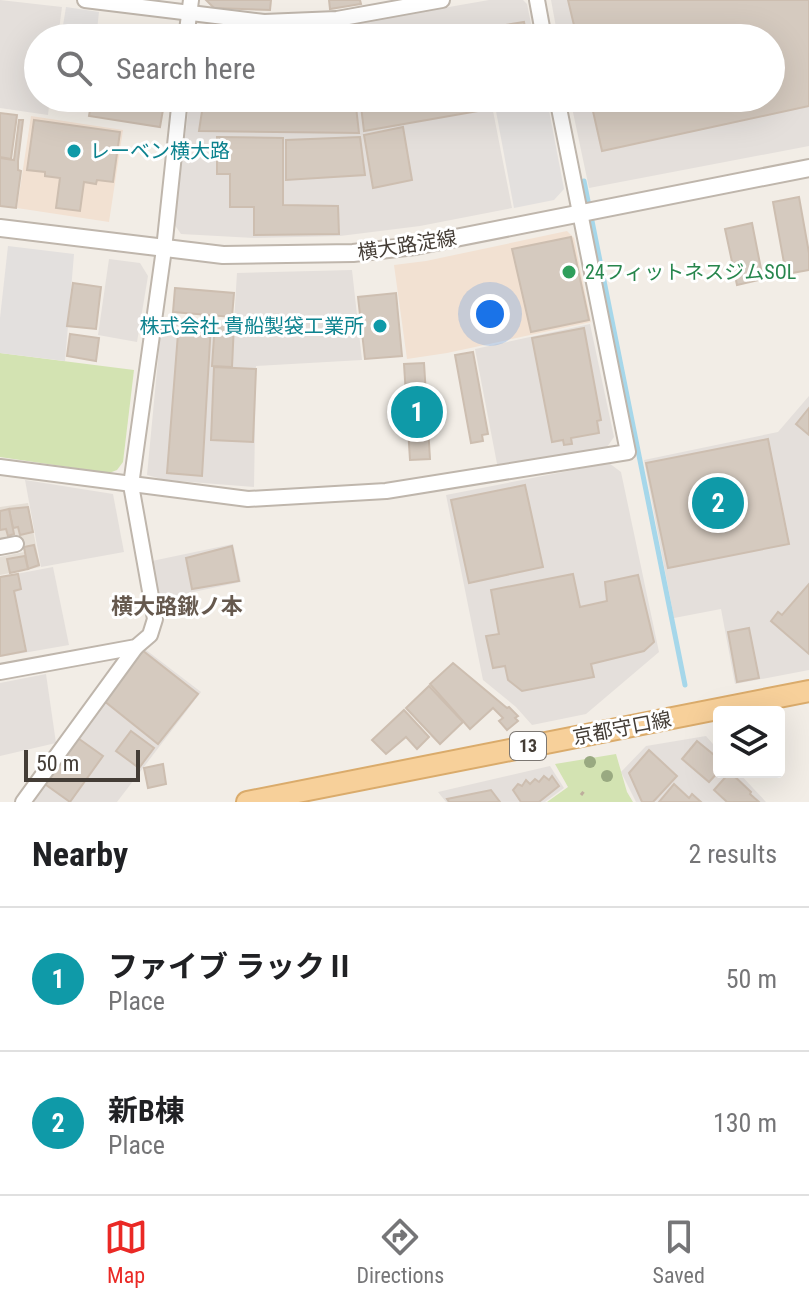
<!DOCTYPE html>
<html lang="en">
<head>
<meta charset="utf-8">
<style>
  body { margin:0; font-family:"Roboto Condensed","Noto Sans JP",sans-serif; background:#f6f6f6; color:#202124 }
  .controls { position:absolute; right:24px; bottom:24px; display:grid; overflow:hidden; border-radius:8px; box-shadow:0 8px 32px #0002 }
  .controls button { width:72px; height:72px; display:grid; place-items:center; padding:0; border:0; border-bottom:2px solid #e0e0e0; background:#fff; color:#202124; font:40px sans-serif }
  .scale { position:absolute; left:24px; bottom:20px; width:116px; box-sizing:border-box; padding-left:8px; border:4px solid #443d36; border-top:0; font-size:22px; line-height:28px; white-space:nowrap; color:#443d36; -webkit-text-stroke:6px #fff; paint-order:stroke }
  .you { position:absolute; left:490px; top:314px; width:28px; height:28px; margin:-20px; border:6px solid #fff; border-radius:50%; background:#1a73e8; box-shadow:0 0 0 12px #1a73e833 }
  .badge { display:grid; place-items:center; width:52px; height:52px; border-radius:50%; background:#ea2925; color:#fff; font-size:26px; font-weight:700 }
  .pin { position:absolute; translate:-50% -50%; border:4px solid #fff; box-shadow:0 2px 8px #0006 }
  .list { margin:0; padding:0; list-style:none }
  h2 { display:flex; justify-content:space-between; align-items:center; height:104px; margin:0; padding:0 32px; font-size:34px }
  h2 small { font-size:26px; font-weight:400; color:#757577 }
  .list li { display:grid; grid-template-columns:52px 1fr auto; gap:24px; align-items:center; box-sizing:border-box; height:144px; padding:0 32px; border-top:2px solid #e0e0e0 }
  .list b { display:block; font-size:30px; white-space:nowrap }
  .list p { margin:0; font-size:26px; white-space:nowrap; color:#757577 }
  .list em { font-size:26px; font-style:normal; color:#757577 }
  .icon { flex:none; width:44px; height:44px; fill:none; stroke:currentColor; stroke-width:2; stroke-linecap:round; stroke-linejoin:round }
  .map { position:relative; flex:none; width:809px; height:802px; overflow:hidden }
  .search { position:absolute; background:#fff; box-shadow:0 8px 32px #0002; left:24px; right:24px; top:24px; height:88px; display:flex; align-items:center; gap:20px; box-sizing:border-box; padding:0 28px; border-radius:44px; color:#757577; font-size:30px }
  .sheet { height:392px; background:#fff }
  nav { display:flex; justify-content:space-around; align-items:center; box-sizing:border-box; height:112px; border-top:2px solid #e0e0e0; background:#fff; font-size:22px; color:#757577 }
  nav a { display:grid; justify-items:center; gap:4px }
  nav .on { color:#ea2925 }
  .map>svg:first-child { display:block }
</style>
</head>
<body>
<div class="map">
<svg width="809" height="802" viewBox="0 0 809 802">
  <rect width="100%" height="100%" fill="#f2ede6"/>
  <polygon fill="#e5ded5" points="28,503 40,567 0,575 0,557 24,552 20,538 0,542 0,507"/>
  <g fill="#f2e1d2">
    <polygon points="31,116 123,130 109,222 17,208"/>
    <polygon points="567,231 574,238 591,322 447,353 407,359 394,265 426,261"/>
  </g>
  <g fill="#e4dfdb">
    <polygon points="0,0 62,7 58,38 38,38 38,98 50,98 48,115 0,108"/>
    <polygon points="489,0 523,0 527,4 534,38 200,38 211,25 271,29 346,25"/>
    <polygon points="551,0 809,0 809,146 589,188 570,98 771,98 771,38 558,38"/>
    <polygon points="190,98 546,98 546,99 493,111 512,208 420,226 340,236 254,238 181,234 174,224"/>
    <polygon points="109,259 140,263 148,276 137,342 98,335"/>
    <polygon points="352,270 362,360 256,366 254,487 165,480 147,475 162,318 234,322 237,273"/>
    <polygon points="590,324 614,437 605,450 498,469 475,349"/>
    <polygon points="809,396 809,670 735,684 721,609 674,618 644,460 778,432"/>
    <polygon points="609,463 621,472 659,652 586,714 532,725 516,707 483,680 446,495"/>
    <polygon points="25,480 113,494 124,552 41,567"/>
    <polygon points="233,544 241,582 160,599 152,561"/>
    <polygon points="53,567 69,645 0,657 0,577"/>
    <polygon points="142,647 201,692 117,802 26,802"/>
    <polygon points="46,674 56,743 0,756 0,683"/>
    <polygon points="706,736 719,751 719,772 738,772 766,802 636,802 621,772 646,746"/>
    <polygon points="550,766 564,788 545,802 446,802 438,792"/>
  </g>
  <g fill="#d3e3b2">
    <polygon points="0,353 134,370 123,462 117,470 109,473 0,457"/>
    <polygon points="616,754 627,792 633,802 547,802 568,787 555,764"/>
  </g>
  <g fill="#e3e0de">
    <polygon points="66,7 99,12 96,38 61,38"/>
    <polygon points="547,100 564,189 554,200 514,208 496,111"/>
    <polygon points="8,246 74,254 65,361 0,353 0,318"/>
  </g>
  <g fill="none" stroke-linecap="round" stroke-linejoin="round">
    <polyline stroke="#a6d7ea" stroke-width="5" points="584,181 685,685"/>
  </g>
  <g fill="#d5cabf" stroke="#cdbeb0" stroke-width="2">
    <polygon points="206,0 271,0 270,10 214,8"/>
    <polygon points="329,0 360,0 361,4 330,9"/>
    <polygon points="568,0 809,0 809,106 602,151 590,98 771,98 771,38 577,38"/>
    <polygon points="524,22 527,38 489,38 487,28"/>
    <polygon points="482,28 484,38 424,38"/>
    <polygon points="92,98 165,98 160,127 89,116"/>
    <polygon points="204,98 355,98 359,133 199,131"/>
    <polygon points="360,98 498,98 501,107 364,131"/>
    <polygon points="0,113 17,115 11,159 0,157"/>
    <polygon points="19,120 23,120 18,161 18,170 21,171 16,208 0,206 0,158 14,160"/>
    <polygon points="34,120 120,132 113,182 97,180 96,184 84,182 80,211 56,208 60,178 45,176 45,172 27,170"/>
    <polygon points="403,127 412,180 373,188 364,135"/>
    <polygon points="217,137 283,138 283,205 338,206 339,234 254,235 254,207 230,207 230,174 217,174"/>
    <polygon points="360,137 365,175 286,180 286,140"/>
    <polygon points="799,197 809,253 809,270 786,274 773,202"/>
    <polygon points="752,223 763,279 737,285 725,229"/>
    <polygon points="571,237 589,320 531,332 512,249"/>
    <polygon points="73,283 101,287 96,329 67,326"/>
    <polygon points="175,288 234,293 232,317 173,312"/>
    <polygon points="396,293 402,356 365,359 358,297"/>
    <polygon points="179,321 211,324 202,476 167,473"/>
    <polygon points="215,323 234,324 232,367 212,366"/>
    <polygon points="584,328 601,420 597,421 599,433 571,438 572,444 564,445 563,440 552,442 532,338"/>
    <polygon points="70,334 99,338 96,361 67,356"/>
    <polygon points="473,352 488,434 482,435 483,441 471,443 455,355"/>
    <polygon points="424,363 430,459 410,460 404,364"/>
    <polygon points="214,367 256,369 253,442 211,440"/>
    <polygon points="809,408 809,435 796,424"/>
    <polygon points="768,439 789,544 668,568 646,463"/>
    <polygon points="525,485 543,567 469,583 451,500"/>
    <polygon points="28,507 33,532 20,535 18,527 13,528 9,509"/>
    <polygon points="9,509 14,534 8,536 6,529 0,530 0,511"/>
    <polygon points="34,545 39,565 28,569 24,547"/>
    <polygon points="232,546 239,581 192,589 186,558"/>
    <polygon points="25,556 28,569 10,573 7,559"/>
    <polygon points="18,574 21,589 14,591 26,651 0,656 0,577"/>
    <polygon points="573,574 580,607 607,601 605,582 638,575 654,642 644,651 591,664 594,677 522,691 508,680 505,666 493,668 486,636 499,634 491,590"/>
    <polygon points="809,584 809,654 771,621 778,612 782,615"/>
    <polygon points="749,628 759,678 737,682 728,632"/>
    <polygon points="142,650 198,694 158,744 103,700"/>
    <polygon points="453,663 507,708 509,707 518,716 515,718 518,721 507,730 499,721 503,718 493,708 470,729 430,684"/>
    <polygon points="429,686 463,722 440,744 406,708"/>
    <polygon points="404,710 429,737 417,749 406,737 386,754 372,740"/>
    <polygon points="131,731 154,748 139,768 116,751"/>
    <polygon points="75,736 103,756 70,802 42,782"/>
    <polygon points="697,741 719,759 719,771 709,782 682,759"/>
    <polygon points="649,750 677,776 653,802 642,802 629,773"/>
    <polygon points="163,764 166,784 148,788 144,768"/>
    <polygon points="730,772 751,792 750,794 759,802 727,802 714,790"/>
    <polygon points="544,776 549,780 552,776 559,786 539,802 521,802 513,790 518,784 522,786 526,780 530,784 535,779 539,782"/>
    <polygon points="674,784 689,798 692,794 701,802 659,802"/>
    <polygon points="491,790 500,802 449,802 447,799"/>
  </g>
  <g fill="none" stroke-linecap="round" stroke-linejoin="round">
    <defs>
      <g id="minor">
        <polyline points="85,0 264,22 337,19 442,0"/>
        <polyline points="537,0 544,38"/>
        <polyline points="186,38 191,0"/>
        <polyline points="0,467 248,499 386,491 628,452 557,98"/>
        <polyline points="0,547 16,544"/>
        <polyline points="0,672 136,647 150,635 155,619 131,485 164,249 180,98"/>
        <polyline points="23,802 136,647"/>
      </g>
      <polyline id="tertiary" points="0,228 223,255 353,253 415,246 809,168"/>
      <polyline id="primary" points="247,802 809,691"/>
    </defs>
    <use href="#minor" stroke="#bfb6ac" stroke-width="18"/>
    <use href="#tertiary" stroke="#bfb6ac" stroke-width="20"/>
    <use href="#primary" stroke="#daab6b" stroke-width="24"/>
    <polyline stroke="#bdad9c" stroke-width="3" stroke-dasharray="4 4" stroke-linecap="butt" points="581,795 585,790"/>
    <use href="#minor" stroke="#fff" stroke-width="14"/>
    <use href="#tertiary" stroke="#fff" stroke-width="16"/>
    <use href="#primary" stroke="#f7d09a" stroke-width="20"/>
  </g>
  <g fill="#99a981">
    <circle cx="590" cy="762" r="6"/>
    <circle cx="607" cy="776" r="6"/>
  </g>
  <g fill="#0f9aa8" stroke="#fff" stroke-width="3">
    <circle cx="74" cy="151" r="8"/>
    <circle cx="380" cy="326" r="8"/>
  </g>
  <circle fill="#2e9e5b" stroke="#fff" stroke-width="3" cx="569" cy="272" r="8"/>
  <g text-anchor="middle" stroke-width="6" stroke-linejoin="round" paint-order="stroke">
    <rect fill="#fff" stroke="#7c7772" stroke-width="2" x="510" y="732" width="36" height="28" rx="6"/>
    <g font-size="18" font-weight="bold" fill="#443d36">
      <text x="528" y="752">13</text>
    </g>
    <g font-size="20" fill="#0d838f" stroke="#fff" text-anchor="start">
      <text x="90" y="158">レーベン横大路</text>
      <text x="364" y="333" text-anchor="end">株式会社 貴船製袋工業所</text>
    </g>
    <g font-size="20" fill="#443d36" stroke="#fff">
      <text transform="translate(407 245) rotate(-9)" y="7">横大路淀線</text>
      <text transform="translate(622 728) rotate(-11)" y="7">京都守口線</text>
    </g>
    <g font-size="20" fill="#27864d" stroke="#fff" text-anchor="start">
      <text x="585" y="279">24フィットネスジムSOL</text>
    </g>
    <g font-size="22" font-weight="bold" fill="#66594e" stroke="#fff">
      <text x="177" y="614">横大路鍬ノ本</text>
    </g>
  </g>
</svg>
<div class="controls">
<button><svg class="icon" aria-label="layers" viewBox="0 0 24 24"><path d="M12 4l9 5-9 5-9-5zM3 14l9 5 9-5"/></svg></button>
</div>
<div class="scale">50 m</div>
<div class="you"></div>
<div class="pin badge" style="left:417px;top:412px;background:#0f9aa8">1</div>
<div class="pin badge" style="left:718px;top:503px;background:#0f9aa8">2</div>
<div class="search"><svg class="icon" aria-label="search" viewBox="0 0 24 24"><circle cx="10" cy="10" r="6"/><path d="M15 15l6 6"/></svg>Search here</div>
</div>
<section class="sheet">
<h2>Nearby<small>2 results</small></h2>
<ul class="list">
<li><span class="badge" style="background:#0f9aa8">1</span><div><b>ファイブ ラックⅡ</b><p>Place</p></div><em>50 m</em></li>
<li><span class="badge" style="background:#0f9aa8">2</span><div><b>新B棟</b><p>Place</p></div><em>130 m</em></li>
</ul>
</section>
<nav>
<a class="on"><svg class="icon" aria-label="map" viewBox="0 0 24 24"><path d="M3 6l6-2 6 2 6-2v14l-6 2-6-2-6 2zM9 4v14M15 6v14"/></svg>Map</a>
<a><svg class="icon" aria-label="directions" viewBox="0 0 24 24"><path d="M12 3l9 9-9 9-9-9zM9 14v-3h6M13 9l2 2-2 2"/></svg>Directions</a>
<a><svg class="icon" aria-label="saved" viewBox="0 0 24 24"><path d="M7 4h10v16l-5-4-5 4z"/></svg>Saved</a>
</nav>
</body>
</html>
